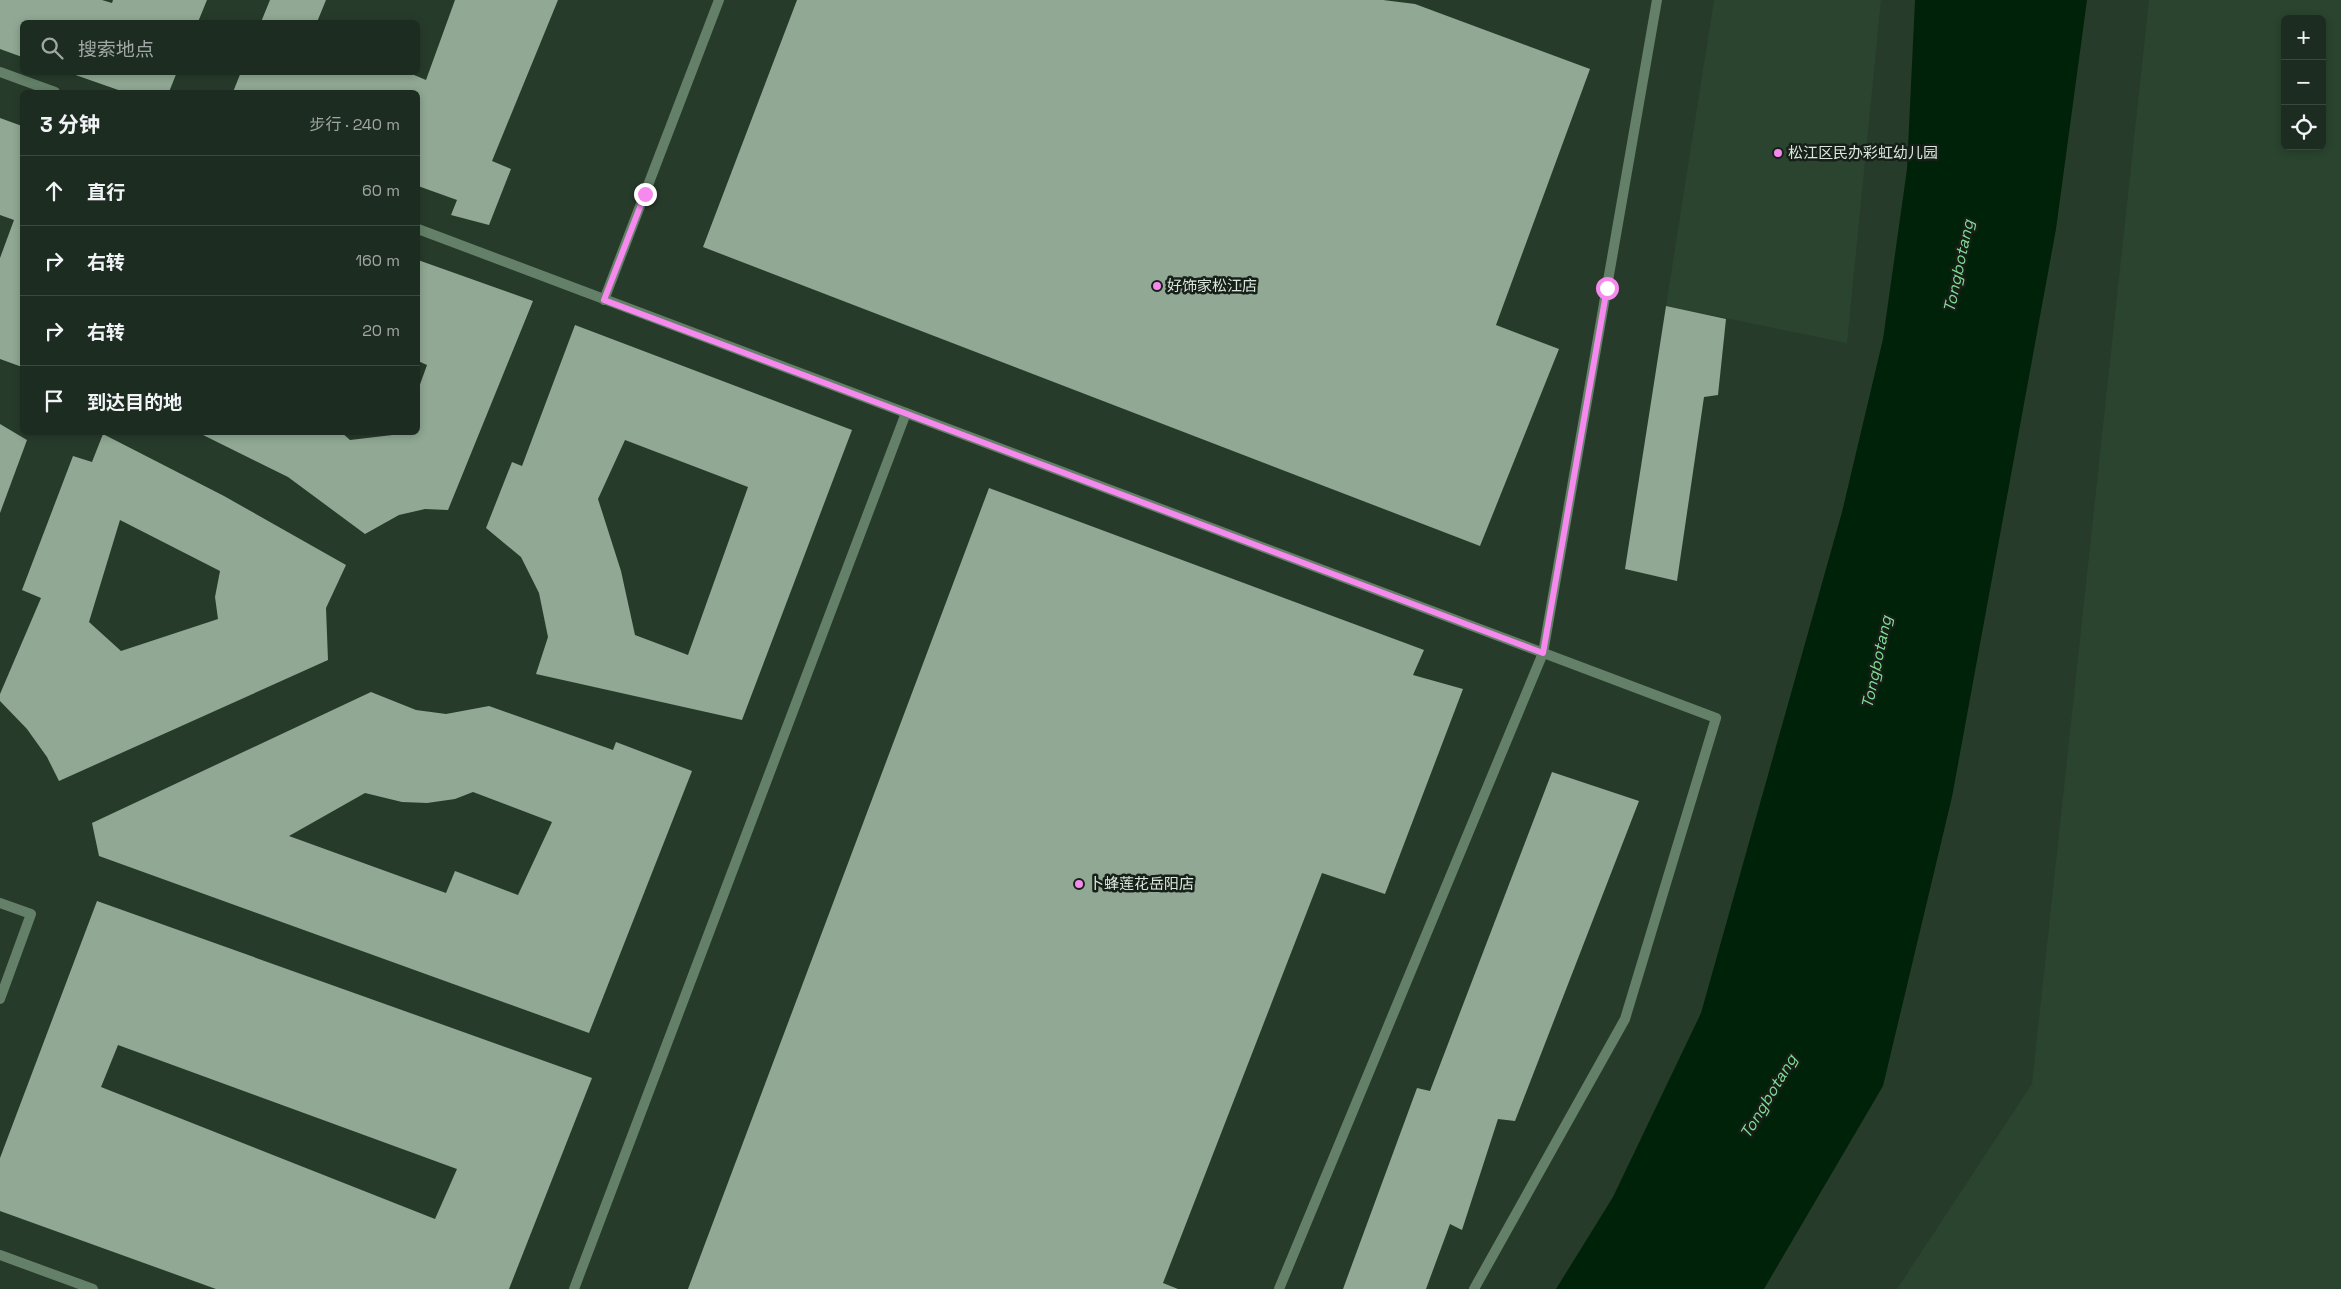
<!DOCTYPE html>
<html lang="zh">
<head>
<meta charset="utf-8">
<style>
  body { margin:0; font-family:"Space Grotesk","Noto Sans SC",sans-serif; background:#2a382d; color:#f1f3f6 }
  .controls { position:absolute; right:15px; top:15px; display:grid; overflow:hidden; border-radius:8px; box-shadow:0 2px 8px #0003 }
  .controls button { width:45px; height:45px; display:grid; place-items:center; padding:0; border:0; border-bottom:1px solid #3b483e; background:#1d2c20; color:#f1f3f6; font:25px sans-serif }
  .stop { position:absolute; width:15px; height:15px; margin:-11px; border:4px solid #f589ee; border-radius:50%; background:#fff }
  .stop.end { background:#f589ee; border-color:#fff; box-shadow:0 1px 5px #0008 }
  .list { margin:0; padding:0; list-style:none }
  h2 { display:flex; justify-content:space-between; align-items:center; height:65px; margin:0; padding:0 20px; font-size:21px }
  h2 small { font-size:16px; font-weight:400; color:#a0a7a5 }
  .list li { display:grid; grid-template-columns:32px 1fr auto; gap:15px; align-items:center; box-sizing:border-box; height:70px; padding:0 20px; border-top:1px solid #3b483e }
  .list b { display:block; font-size:19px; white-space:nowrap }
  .list em { font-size:16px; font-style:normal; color:#a0a7a5 }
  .icon { flex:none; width:28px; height:28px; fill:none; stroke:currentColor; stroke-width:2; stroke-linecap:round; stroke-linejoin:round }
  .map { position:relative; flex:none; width:2341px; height:1289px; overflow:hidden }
  .search { position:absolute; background:#1d2c20; box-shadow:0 2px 8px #0003; left:20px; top:20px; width:400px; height:55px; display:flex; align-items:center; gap:12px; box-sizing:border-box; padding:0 18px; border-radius:8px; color:#a0a7a5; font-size:19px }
  .panel { position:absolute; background:#1d2c20; box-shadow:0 2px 8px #0003; left:20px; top:90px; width:400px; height:345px; border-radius:8px }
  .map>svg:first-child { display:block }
</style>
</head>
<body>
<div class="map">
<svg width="2341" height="1289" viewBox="0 0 2341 1289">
  <rect width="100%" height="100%" fill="#273b2b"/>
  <g fill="#2a442f" fill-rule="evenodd">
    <polygon points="1714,0 1881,0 1847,343 1666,306"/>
    <path d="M2149 0H2341V1289H1897L2032 1084ZM2285 19H2322V146H2285Z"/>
  </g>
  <polygon fill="#002208" points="1915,0 2087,0 2056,229 1952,797 1883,1086 1764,1289 1556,1289 1613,1197 1701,1013 1842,512 1883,339 1907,169"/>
  <g fill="#90a894" fill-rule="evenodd">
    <polygon points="0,0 102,0 112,3 113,0 207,0 198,22 22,22 22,57 0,49"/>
    <polygon points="270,0 326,0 317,22 261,22"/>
    <polygon points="455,0 558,0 492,161 511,169 489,225 451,215 457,200 418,186 418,92 233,92 241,72 407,72 426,80"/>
    <polygon points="797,0 1383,0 1415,4 1590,69 1496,325 1559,349 1480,546 703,247"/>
    <polygon points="67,72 177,72 169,92 124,92"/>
    <polygon points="0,118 22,126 22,367 0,359 0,258 14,220 0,215"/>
    <polygon points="418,260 533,301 448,510 425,509 399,515 365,534 288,477 199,433 341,432 350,440 418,432 418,390 427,365 418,361"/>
    <polygon points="1666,306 1726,319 1718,395 1704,397 1677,581 1625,569"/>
    <path d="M575 325 852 430 742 720 536 674 548 637 539 593 521 557 486 528 512 462 522 466ZM625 440 748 487 688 655 635 635 621 571 598 499Z"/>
    <polygon points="0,424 27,440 0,513"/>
    <path d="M103 434 224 496 346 565 326 608 328 660 59 781 47 757 27 729 0 701V694L41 598 22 590 73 456 92 462ZM120 520 220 571 215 597 218 619 121 651 89 622Z"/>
    <polygon points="989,488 1424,650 1413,675 1463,689 1385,894 1322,873 1163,1283 1178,1289 688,1289"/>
    <path d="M371 692 416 710 446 714 489 706 613 750 616 742 692 771 589 1033 99 856 92 823ZM473 792 552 822 518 895 455 871 446 893 289 836 365 793 402 802 427 803 455 799Z"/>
    <polygon points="1552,772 1639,801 1515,1121 1498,1119 1462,1230 1450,1224 1426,1289 1343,1289 1417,1088 1430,1091"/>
    <path d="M97 901 592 1078 509 1289H216L0 1211V1158ZM118 1045 457 1169 435 1219 101 1087Z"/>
  </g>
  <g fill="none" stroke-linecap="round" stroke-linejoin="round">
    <g stroke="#648068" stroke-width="10">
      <polyline points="0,72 55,92"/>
      <polyline points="418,229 1716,718 1625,1019 1474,1289"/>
      <polyline points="604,300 719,0"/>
      <polyline points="0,903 31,914 0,999"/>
      <polyline points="0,1255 93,1289"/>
      <polyline points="574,1289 906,413"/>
      <polyline points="1279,1289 1543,653 1657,0"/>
    </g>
  </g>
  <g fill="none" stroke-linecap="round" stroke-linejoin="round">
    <polyline stroke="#f589ee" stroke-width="6" points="645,194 604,300 1543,653 1607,288"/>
  </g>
  <g fill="#f589ee" stroke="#172018" stroke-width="2">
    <circle cx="1778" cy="153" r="5"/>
    <circle cx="1157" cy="286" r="5"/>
    <circle cx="1079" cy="884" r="5"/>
  </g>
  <g text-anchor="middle" stroke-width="5" stroke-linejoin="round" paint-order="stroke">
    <g font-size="15" fill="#dbe7dc" stroke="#172018" text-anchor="start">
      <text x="1788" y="158">松江区民办彩虹幼儿园</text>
      <text x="1167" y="291">好饰家松江店</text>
      <text x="1089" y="889">卜蜂莲花岳阳店</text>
    </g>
    <g font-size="16" font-style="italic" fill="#80de94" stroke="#172018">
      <text transform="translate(1958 266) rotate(-78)" y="6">Tongbotang</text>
      <text transform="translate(1876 662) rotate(-78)" y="6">Tongbotang</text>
      <text transform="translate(1768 1096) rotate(-59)" y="6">Tongbotang</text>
    </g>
  </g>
</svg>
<div class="controls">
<button>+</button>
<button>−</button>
<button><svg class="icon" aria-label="locate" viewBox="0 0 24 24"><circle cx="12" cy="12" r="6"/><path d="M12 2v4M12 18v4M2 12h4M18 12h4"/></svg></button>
</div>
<div class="stop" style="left:1607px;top:288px"></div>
<div class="stop end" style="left:645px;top:194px"></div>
<div class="search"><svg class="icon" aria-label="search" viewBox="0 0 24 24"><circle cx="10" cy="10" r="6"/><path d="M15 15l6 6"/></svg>搜索地点</div>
<section class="panel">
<h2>3 分钟<small>步行 · 240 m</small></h2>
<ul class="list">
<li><svg class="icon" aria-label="ahead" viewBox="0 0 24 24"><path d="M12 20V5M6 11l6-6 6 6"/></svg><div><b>直行</b></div><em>60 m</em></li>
<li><svg class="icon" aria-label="right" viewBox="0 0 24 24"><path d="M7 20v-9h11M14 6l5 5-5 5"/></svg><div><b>右转</b></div><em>160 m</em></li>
<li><svg class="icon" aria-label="right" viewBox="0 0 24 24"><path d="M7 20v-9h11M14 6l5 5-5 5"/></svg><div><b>右转</b></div><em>20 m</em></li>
<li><svg class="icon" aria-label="arrive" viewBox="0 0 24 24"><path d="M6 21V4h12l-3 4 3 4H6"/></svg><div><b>到达目的地</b></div></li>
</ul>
</section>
</div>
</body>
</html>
